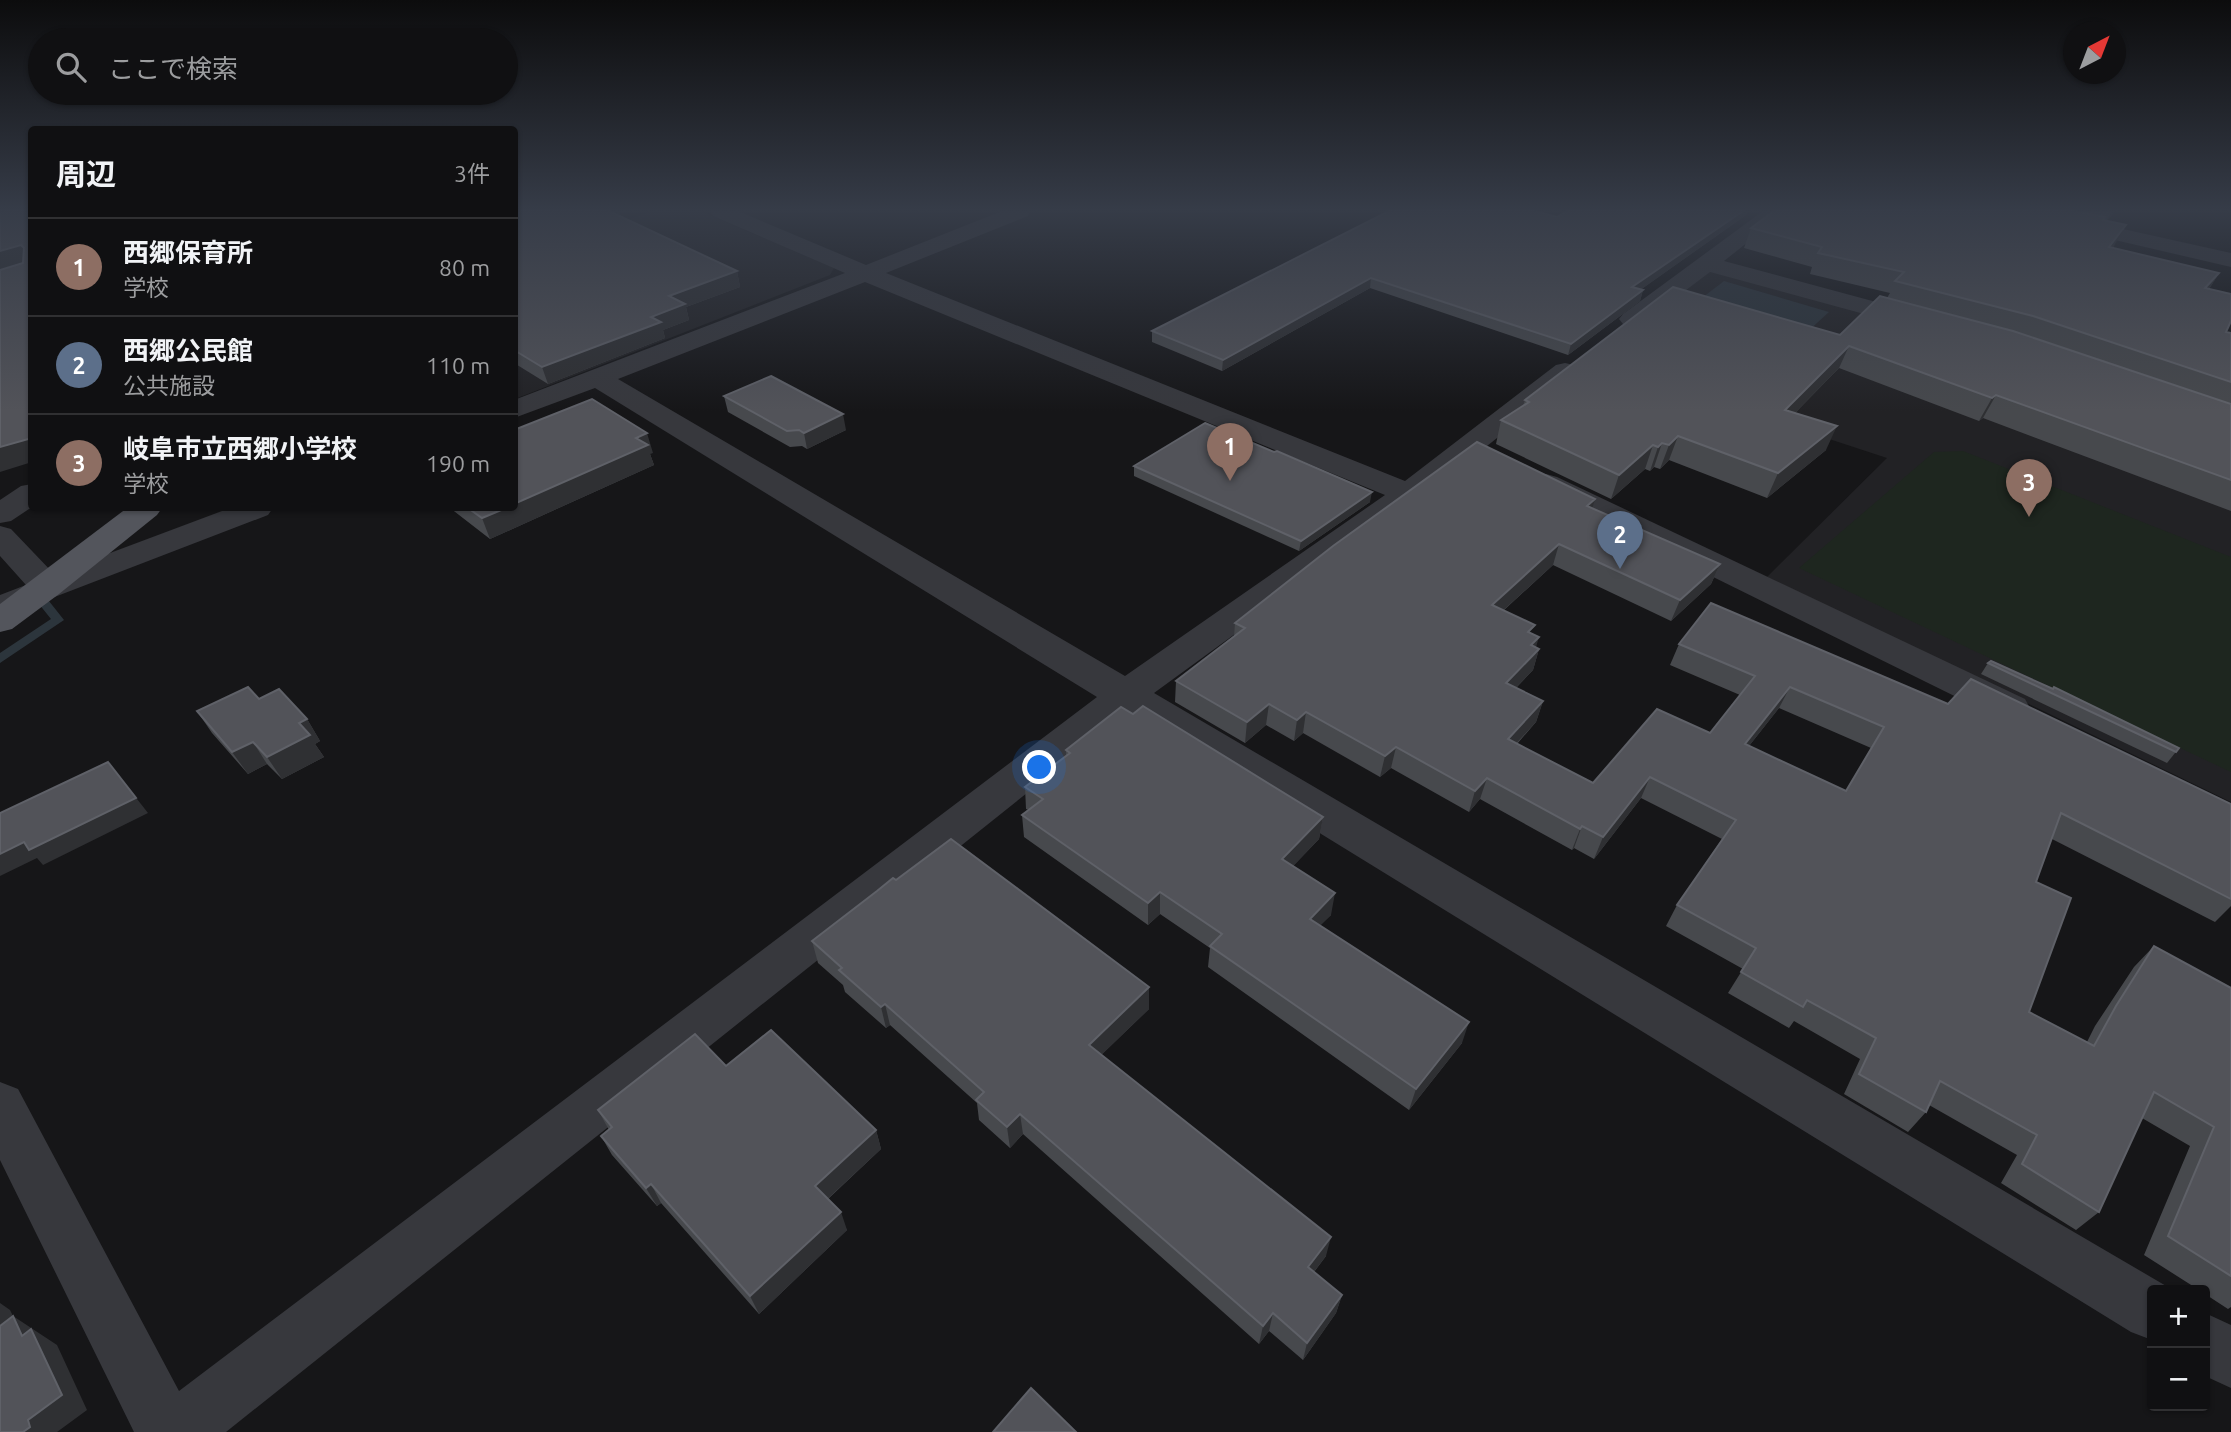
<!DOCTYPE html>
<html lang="ja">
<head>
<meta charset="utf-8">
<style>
  body { margin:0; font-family:Ubuntu,"Noto Sans JP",sans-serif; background:#1e1e20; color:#f1f3f6 }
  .controls { position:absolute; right:21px; bottom:21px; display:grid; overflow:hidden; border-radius:7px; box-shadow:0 2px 5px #0004 }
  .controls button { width:63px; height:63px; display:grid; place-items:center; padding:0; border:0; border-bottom:2px solid #303032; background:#101012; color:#f1f3f6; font:35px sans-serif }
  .compass { position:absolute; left:2063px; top:21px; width:63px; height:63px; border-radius:50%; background:#101012; box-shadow:0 2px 5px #0004; rotate:42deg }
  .you { position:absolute; left:1040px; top:768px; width:24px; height:24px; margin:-18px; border:5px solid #fff; border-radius:50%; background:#1a73e8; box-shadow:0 0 0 10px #1a73e833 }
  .badge { display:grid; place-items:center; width:46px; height:46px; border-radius:50%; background:#2563eb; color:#fff; font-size:23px; font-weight:700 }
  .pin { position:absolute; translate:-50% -58px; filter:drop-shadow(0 2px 4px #0008) }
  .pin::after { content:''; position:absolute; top:37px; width:24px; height:21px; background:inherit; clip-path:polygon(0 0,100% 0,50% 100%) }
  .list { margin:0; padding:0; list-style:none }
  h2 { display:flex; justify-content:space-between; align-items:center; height:91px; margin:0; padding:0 28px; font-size:30px }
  h2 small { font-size:23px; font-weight:400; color:#9c9d9f }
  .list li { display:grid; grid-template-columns:46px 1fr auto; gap:21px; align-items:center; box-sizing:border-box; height:98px; padding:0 28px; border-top:2px solid #303032 }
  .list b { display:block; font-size:26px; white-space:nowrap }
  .list p { margin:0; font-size:23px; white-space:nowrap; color:#9c9d9f }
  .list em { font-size:23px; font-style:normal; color:#9c9d9f }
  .icon { flex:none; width:38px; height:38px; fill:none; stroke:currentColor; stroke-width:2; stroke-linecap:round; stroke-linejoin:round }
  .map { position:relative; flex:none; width:2231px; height:1432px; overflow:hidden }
  .search { position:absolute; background:#101012; box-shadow:0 2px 5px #0004; left:28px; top:28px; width:490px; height:77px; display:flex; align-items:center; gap:18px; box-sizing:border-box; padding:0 24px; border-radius:38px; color:#9c9d9f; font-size:26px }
  .panel { position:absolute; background:#101012; box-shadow:0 2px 5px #0004; left:28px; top:126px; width:490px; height:385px; border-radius:7px }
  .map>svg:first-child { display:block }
</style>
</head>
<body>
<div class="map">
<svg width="2231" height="1432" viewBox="0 0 2231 1432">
  <rect width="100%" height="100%" fill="#161618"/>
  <g fill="#222225">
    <polygon points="653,211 700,211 834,268 830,275 515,399 515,267 568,240"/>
    <polygon points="1708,271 2006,350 2231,429 2231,802 1767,577 1887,458 1594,362"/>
  </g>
  <polygon fill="#1e261f" points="1963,451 2231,557 2231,772 1799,568 1934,452"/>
  <polygon fill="#2c353c" points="1724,281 1829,312 1806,333 1698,301"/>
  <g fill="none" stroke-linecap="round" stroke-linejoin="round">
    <polygon fill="#2c353c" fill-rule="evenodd" points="33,585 37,586 64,620 0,663 0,653 51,619 27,589"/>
    <g fill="#37383d" fill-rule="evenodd">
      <path d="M710 211H738L866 265 1002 211H1030L1028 216 886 273 1405 481 1556 365 1565 363 1574 365 1578 371 1574 377 1419 500 1154 693 2173 1290H2152V1340L2131 1332 1126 714 226 1432H134L0 1160V1082L18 1089 179 1391 1097 697 595 388 514 418V400L845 273 713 216ZM865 282 1385 495 1125 676 618 379Z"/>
      <polygon points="1763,211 1787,211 1724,261 1928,316 1932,321 1928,326 1919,329 1710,272 1641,324 1632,327 1623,324 1619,319 1623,314"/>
      <polygon points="2005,211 2042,211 2231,253 2231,267 2016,217 2008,216"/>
      <polygon points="1546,474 1557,477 2025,699 2030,708 2025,717 2011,721 1997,717 1535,489 1531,483 1535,477"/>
      <polygon points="32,484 32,507 11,521 0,523 0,500 21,486"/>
      <polygon points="230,508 273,508 268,515 0,618 0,595 26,585 0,556 0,526 11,529 54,574"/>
      <polygon points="2205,1313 2231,1325 2231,1388 2205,1376"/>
    </g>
    <polygon fill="#53555c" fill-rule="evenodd" points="127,508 162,508 157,515 59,594 12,629 0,632 0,604"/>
  </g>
  <g fill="#47494d" fill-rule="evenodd">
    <polygon points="514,211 627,211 617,214 737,271 740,287 686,307 689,320 663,330 665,338 548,384 514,363"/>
    <polygon points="1567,211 1748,211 1746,215 1640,290 1643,290 1640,301 1568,355 1370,288 1222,371 1152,342 1152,331 1557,217"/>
    <polygon points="1774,211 2115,211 2107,221 2114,246 2112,248 2219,273 2209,289 2226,332 2231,333 2231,511 1983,418 1979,421 1839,368 1795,413 1826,450 1767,498 1669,460 1660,469 1654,467 1650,471 1645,469 1611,499 1496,444 1501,420 1523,406 1525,400 1840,335 1887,298 1890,293 1810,274 1812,267 1744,248 1751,228"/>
    <polygon points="724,396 846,430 807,449 802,446 790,447 728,412"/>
    <polygon points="653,453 650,454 654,465 490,539 450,508 514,508"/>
    <polygon points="1134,466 1370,502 1299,551 1134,476"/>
    <path d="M1592 508 1720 564 1711 584 1671 621 1553 565 1503 611 1532 634 1536 648 1539 649 1533 670 1516 688 1543 701 1536 722 1517 744 1593 783 1710 733 1740 695 1670 665 1679 644 1948 704 2231 804V906L2215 922 2052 839 2036 882 2029 1012 2087 1042 2095 1026 2134 967 2154 946 2231 988V1307L2228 1309 2205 1294V1290H2199L2144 1255 2190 1146 2142 1118 2099 1212 2076 1230 2001 1183 2017 1155 1929 1105 1926 1112 1908 1132 1844 1094 1860 1059 1794 1021 1789 1028 1728 993 1743 969 1666 926 1677 905 1722 839 1641 798 1594 859 1574 848 1572 850 1480 799 1469 812 1391 768 1380 777 1303 733 1294 741 1266 725 1245 743 1175 702 1176 681 1234 637 1235 623ZM1779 708 1871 748 1846 791 1749 746Z"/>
    <polygon points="1988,663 2179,748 2167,763 1981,674"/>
    <polygon points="259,699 307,719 320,741 315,744 324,757 282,779 267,764 248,774 212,733 197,711"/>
    <polygon points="1133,714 1323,817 1319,839 1293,866 1331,915 1320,925 1462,1043 1409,1110 1208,967 1210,948 1160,914 1148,925 1024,837 1022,815 1029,810 1026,809 1025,787 1066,756 1066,750"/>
    <polygon points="896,880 1149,987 1149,1009 1101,1055 1326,1256 1314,1272 1342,1295 1336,1313 1303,1360 1269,1331 1259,1344 1023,1134 1010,1148 979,1120 977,1103 890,1025 886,1028 845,992 843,985 818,963 812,941"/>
    <polygon points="726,1066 876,1130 881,1149 828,1199 847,1230 759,1314 661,1203 657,1206 612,1155 601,1136 609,1130 598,1110"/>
  </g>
  <g fill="#2f3033">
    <polygon points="598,211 627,211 601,219"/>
    <polygon points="1743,211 1748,211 1746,215 1629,298 1632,287"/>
    <polygon points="2112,211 2115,211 2106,222"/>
    <polygon points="2126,225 2114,246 2097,268 2109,247"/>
    <polygon points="21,245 31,262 0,272 0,251"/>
    <polygon points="737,271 740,287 686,307 689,320 663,330 665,338 548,384 542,367 651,317 669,296"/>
    <polygon points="2219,273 2206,294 2205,288"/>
    <polygon points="1371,278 1370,288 1222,371 1223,360"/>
    <polygon points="1643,290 1640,301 1568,355 1571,344"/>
    <polygon points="1849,346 1839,368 1775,433 1785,410"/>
    <polygon points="1996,395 1983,418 1979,421 1992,398"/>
    <polygon points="843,414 846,430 807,449 804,433"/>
    <polygon points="1837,426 1826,450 1767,498 1778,473"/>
    <polygon points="647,433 653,453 650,454 654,465 490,539 482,518 506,508 514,508 514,504 636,438"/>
    <polygon points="1678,436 1669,460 1660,469 1669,445"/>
    <polygon points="31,437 32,462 0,472 0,447"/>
    <polygon points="1662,443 1654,467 1650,471 1658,447"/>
    <polygon points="1653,445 1645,469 1611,499 1619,475"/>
    <polygon points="1372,492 1370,502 1299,551 1301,541"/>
    <polygon points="1595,499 1589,519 1587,506"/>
    <polygon points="1559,544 1553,565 1486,626 1492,605"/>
    <polygon points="1720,564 1711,584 1671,621 1680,600"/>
    <polygon points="1539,637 1534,654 1539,649 1533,670 1500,704 1506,683 1531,645"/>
    <polygon points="1790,687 1779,708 1734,765 1745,744"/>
    <polygon points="1543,701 1536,722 1501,760 1508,739"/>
    <polygon points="1269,704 1266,725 1245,743 1247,722"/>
    <polygon points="1306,712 1303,733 1294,741 1297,720"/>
    <polygon points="307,719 320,741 315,744 324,757 282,779 267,757 299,723"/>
    <polygon points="253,742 267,764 248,774 232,752"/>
    <polygon points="1396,747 1391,768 1380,777 1385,756"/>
    <polygon points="108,762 148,813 43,865 37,858 0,876 0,854"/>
    <polygon points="1650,777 1641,798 1594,859 1603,837"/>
    <polygon points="1487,778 1480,799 1469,812 1475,791"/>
    <polygon points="1323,817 1319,839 1279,881 1282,859"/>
    <polygon points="1582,826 1574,848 1572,850 1580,829"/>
    <polygon points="1160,892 1160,914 1148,925 1148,903"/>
    <polygon points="1335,893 1331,915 1306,940 1310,919"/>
    <polygon points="1149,987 1149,1009 1090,1066 1089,1045"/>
    <polygon points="885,1004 890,1025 886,1028 881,1007"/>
    <polygon points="1469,1022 1462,1043 1409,1110 1416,1089"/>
    <polygon points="1020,1114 1023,1134 1010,1148 1007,1127"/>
    <polygon points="876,1130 881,1149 822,1204 815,1186"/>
    <polygon points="651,1184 661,1203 657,1206 646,1188"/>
    <polygon points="841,1212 847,1230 759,1314 750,1296"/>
    <polygon points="1331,1237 1326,1256 1303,1286 1308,1267"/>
    <polygon points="1342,1295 1336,1313 1303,1360 1307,1343"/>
    <polygon points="0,1303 10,1310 14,1318 13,1316 57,1345 87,1410 57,1432 23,1432 28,1420 0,1327"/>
    <polygon points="1273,1313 1269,1331 1259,1344 1263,1326"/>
  </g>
  <g fill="#525359" stroke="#5f6168" stroke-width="2" fill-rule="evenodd">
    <polygon points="0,211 32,211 32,438 0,447 0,270 23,263 24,248 21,245 0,251"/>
    <polygon points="514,211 609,211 737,271 669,296 685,304 651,317 661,322 542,367 514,350"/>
    <polygon points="1389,211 1535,211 1557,217 1567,211 1743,211 1632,287 1643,290 1571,344 1371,278 1223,360 1152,331"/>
    <polygon points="1774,211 2073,211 2105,217 2103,220 2126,225 2109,247 2219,273 2205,288 2231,294 2231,321 2226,332 2231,333 2231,382 2033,316 1895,281 1904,272 1818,253 1822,247 1751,228"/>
    <polygon points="1673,287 1840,335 1880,296 2013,331 2231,404 2231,480 1996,395 1992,398 1849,346 1785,410 1837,426 1778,473 1678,436 1669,445 1662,443 1658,447 1653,445 1619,475 1501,420 1529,402 1525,400"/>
    <polygon points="771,376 843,414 804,433 799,430 787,431 724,396"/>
    <polygon points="592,399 647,433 636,438 648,445 514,504 514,430"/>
    <polygon points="1205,423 1274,452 1277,451 1372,492 1301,541 1134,466"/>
    <path d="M1477 442 1595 499 1587 506 1720 564 1680 600 1559 544 1492 605 1535 625 1528 632 1539 637 1531 645 1539 649 1506 683 1543 701 1508 739 1593 783 1657 709 1710 733 1755 676 1679 644 1711 603 1948 704 1971 679 2231 804V899L2061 813 2036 882 2071 898 2029 1012 2094 1046 2116 1006 2154 946 2231 988V1276L2168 1236 2214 1127 2154 1092 2099 1212 2022 1164 2037 1135 1940 1081 1926 1112 1859 1074 1876 1038 1807 1000 1803 1007 1741 972 1756 948 1677 905 1736 820 1650 777 1603 837 1582 826 1580 829 1487 778 1475 791 1396 747 1385 756 1306 712 1297 720 1269 704 1247 722 1176 681 1245 628 1235 623 1333 546ZM1790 687 1884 727 1846 791 1745 744Z"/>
    <polygon points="468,508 506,508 482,518"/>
    <polygon points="1991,661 2053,689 2054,687 2179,748 2176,752 1988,663"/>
    <polygon points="248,687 259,699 279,689 307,719 299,723 310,735 267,757 253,742 232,752 197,711"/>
    <polygon points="1143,706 1323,817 1282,859 1335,893 1310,919 1469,1022 1416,1089 1210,946 1222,934 1160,892 1148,903 1022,815 1043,799 1025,787 1070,753 1066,750 1121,707 1133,714"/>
    <polygon points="108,762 136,798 29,850 24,842 0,854 0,813"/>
    <polygon points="951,839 1149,987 1089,1045 1331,1237 1308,1267 1342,1295 1307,1343 1273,1313 1263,1326 1020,1114 1007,1127 976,1100 984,1092 885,1004 881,1007 839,970 842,968 812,941 877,891 893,878 896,880"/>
    <polygon points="771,1030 876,1130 815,1186 841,1212 750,1296 651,1184 646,1188 601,1136 612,1127 598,1110 695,1034 726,1066"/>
    <polygon points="13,1316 22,1336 31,1329 62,1395 28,1420 30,1427 23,1432 0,1432 0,1326"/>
    <polygon points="1031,1388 1076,1432 993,1432"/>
  </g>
  <linearGradient id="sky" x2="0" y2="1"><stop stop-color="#0c0c0d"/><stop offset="0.51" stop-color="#363c48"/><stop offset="1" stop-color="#363c48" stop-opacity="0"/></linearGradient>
  <rect width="2231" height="411" fill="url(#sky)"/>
</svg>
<div class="controls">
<button>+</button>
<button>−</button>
</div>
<svg class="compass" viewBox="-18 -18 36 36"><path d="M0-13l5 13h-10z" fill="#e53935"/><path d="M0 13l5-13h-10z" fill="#9c9d9f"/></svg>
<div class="you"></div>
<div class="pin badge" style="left:1230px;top:481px;background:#8d6e63">1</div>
<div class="pin badge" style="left:1620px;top:569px;background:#5c6f8a">2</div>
<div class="pin badge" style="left:2029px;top:517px;background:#8d6e63">3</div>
<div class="search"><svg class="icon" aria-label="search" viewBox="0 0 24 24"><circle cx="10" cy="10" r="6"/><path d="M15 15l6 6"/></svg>ここで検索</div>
<section class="panel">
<h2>周辺<small>3件</small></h2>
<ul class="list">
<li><span class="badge" style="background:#8d6e63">1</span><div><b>西郷保育所</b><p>学校</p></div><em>80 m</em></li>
<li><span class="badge" style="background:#5c6f8a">2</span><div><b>西郷公民館</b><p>公共施設</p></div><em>110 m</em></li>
<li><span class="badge" style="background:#8d6e63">3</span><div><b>岐阜市立西郷小学校</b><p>学校</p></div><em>190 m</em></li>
</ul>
</section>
</div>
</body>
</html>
